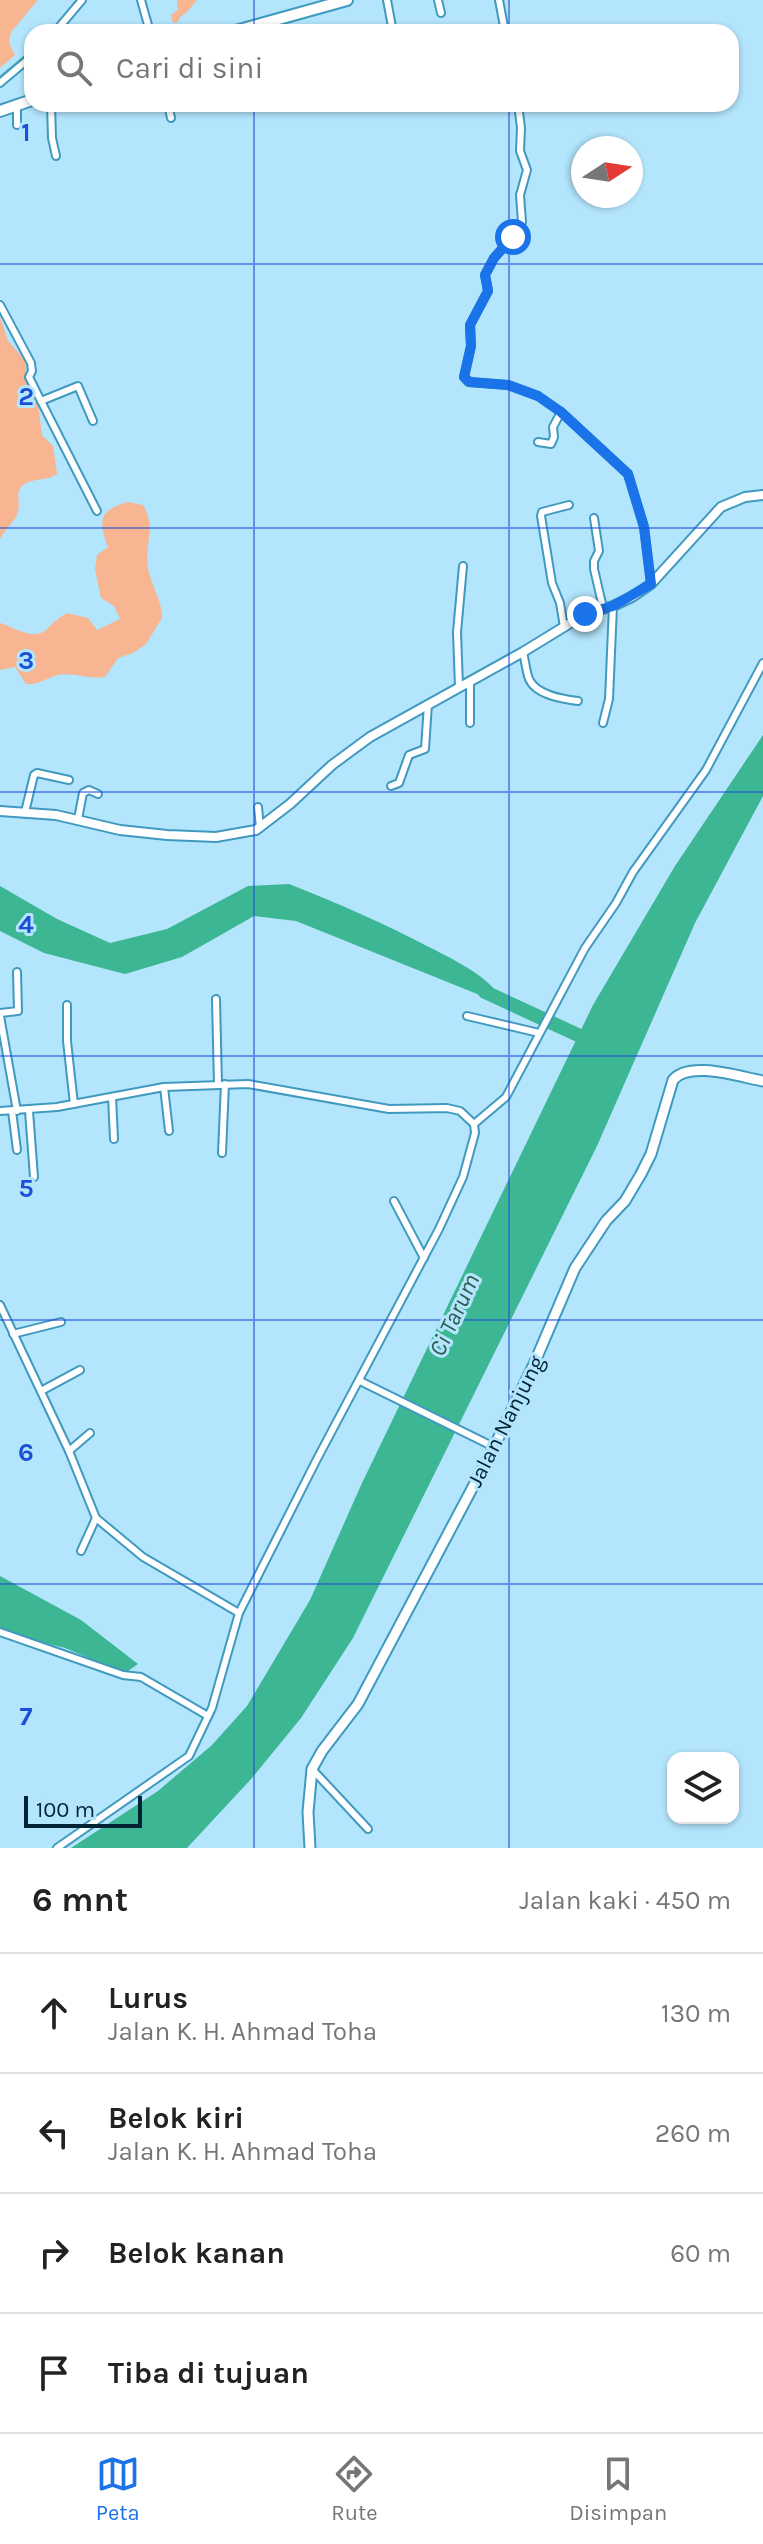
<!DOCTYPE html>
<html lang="id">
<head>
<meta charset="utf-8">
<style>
  body { margin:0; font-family:Karla,sans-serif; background:#f2f2f2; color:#222 }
  .controls { position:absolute; right:24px; bottom:24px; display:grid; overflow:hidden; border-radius:16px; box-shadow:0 2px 6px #0004 }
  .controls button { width:72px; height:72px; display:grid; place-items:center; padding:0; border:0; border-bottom:2px solid #e0e0e0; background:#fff; color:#222; font:40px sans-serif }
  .compass { position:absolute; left:571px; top:136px; width:72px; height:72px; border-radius:50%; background:#fff; box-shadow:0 2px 6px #0004; rotate:78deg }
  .scale { position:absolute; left:24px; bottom:20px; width:118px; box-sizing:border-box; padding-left:8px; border:4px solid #002433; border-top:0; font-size:22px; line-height:28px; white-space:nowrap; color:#002433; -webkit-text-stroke:6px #b3e5fd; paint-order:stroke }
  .stop { position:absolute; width:24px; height:24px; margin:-18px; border:6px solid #1a73e8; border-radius:50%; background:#fff }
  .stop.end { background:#1a73e8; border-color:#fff; box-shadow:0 2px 8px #0008 }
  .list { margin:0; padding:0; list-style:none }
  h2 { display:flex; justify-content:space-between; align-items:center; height:104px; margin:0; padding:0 32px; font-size:34px }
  h2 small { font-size:26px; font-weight:400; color:#767676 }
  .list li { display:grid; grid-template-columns:52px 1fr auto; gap:24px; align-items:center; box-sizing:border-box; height:120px; padding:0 32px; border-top:2px solid #e0e0e0 }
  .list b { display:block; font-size:30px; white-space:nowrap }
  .list p { margin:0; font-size:26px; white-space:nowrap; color:#767676 }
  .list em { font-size:26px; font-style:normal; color:#767676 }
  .icon { flex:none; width:44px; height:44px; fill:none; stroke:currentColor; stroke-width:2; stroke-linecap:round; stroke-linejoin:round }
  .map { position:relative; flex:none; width:763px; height:1848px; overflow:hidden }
  .search { position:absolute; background:#fff; box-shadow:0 2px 6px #0004; left:24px; right:24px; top:24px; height:88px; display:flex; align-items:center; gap:20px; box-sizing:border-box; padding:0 28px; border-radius:24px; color:#767676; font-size:30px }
  .sheet { height:584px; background:#fff }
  nav { display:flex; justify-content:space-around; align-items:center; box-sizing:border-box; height:112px; border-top:2px solid #e0e0e0; background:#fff; font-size:22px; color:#767676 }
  nav a { display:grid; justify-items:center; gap:4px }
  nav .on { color:#1a73e8 }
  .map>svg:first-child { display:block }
</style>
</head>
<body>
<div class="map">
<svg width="763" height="1848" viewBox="0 0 763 1848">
  <rect width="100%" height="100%" fill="#b3e5fd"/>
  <g fill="#f7b591">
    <polygon points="0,0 38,0 11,32 9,43 15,55 0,68"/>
    <polygon points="177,0 197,0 187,12 180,17 178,22 173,23 171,15 178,10"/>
    <path d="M0 317 8 341 26 361V380L38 404 42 435 53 446 57 474C48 481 36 478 26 483 13 491 21 500 18 512 15 522 4 530 0 539Z"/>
    <path d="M128 502 143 505C157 529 144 543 148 568 151 586 162 599 162 618L146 644 133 653 118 658 105 677C90 680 73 672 58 675 46 678 40 685 26 684L15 667 0 670V623C14 627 32 641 46 630 53 623 58 618 67 613L88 618 97 630 120 619 114 606 101 598 95 569 97 555 108 547C98 520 99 510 128 502Z"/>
  </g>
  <g fill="#3cb693">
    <polygon points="763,735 763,796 695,923 597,1146 353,1638 301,1718 252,1778 187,1848 71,1848 158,1791 212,1745 247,1706 310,1600 362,1483 593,1005 675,866"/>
    <path d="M289 884C338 903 385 924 431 948 458 962 484 974 502 998L497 1002 296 921 254 916 182 957 125 974 44 953 0 931V886L57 919 110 943 167 929 248 886Z"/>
    <polygon points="0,1576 81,1620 138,1664 125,1673 65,1648 28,1639 0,1628"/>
  </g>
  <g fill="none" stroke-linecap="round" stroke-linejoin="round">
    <g stroke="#3cb693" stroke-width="2">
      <polyline points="51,32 77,0"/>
      <polyline points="0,77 32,50"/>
    </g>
    <polyline stroke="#3cb693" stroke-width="14" points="485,992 593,1042"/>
    <defs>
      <g id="minor">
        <polyline points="141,0 150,32"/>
        <polyline points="387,0 393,32"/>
        <polyline points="438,0 441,13"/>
        <polyline points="499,0 505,32"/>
        <polyline points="55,32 82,0"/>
        <polyline points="110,32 111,32"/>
        <polyline points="0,83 32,56"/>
        <polyline points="51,104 52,138 56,156"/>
        <polyline points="168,104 171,118"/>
        <polyline points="518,104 521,128 520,151 527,170 520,195 522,222 520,228 494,258 485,275 488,291 470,325 471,346 464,377 468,382 508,385 538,396 561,412 628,474 644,527 651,584"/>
        <polyline points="17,125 17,106"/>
        <polyline points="0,305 31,363 32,371 29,377 41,401 78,386 93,421"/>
        <polyline points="41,401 97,511"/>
        <polyline points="538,442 551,444 554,437 553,427 561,412"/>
        <polyline points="594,518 599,551 594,561 594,569 603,608"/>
        <polyline points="564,627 560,603 552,583 541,516 542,512 569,505"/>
        <path d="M523 652C525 660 526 671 529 679 536 695 562 699 578 701"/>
        <polyline points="459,687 457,632 463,566"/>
        <polyline points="470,723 470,681"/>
        <polyline points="603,723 609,699 613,606"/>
        <polyline points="391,786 399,783 409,755 425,749 428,704"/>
        <polyline points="258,807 260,828"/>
        <polyline points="25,812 34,775 37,773 69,780"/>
        <polyline points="78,819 83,793 89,790 98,794"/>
        <polyline points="216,999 218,1085"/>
        <polyline points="67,1005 67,1041 74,1104"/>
        <polyline points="0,1013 18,1011 17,972"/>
        <polyline points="0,1016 17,1111"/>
        <polyline points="467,1016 539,1033"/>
        <polyline points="164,1087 169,1131"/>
        <polyline points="112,1097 114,1139"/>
        <polyline points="0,1111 57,1107 164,1087 248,1084 389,1109 447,1108 460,1111 474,1124 475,1133 463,1177 439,1229 317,1459 239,1613 143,1557 96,1518 69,1451 0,1305"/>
        <polyline points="12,1111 17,1150"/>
        <polyline points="29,1111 34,1177"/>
        <polyline points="474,1124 506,1097 585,948 616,903 633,872 706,770 763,663"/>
        <polyline points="222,1153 225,1084"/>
        <polyline points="394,1201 424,1258"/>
        <polyline points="13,1334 61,1322"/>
        <polyline points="360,1381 494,1447"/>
        <polyline points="41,1391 80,1370"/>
        <polyline points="69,1451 90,1433"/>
        <polyline points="81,1551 96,1518"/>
        <polyline points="0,1632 123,1675 141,1677 208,1716"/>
        <polyline points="312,1769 368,1829"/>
        <polyline points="57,1848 189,1756 212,1708 239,1613"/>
      </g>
      <polyline id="tertiary" points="0,811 56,815 120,830 167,835 216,837 256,830 290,804 332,765 370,737 523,652 585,614 613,606 632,597 651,584 721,507 745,497 763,495"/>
      <path id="secondary" d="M310 1848 308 1812 312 1769 322 1751 358 1704 494 1447 534 1364 575 1268 606 1221 625 1201 641 1174 651 1154 673 1080C689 1060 740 1077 763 1081"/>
      <g id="trunk">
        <polyline points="232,32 347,0"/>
        <polyline points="0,111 32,100"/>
      </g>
    </defs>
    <use href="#minor" stroke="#4099bf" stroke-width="10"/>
    <use href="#tertiary" stroke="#4099bf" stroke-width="12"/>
    <use href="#secondary" stroke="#4099bf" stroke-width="13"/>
    <use href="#trunk" stroke="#4099bf" stroke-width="14"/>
    <use href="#minor" stroke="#fff" stroke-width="6"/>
    <use href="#tertiary" stroke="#fff" stroke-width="8"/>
    <use href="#secondary" stroke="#fff" stroke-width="9"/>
    <use href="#trunk" stroke="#fff" stroke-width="10"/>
  </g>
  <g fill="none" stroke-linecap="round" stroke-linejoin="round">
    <polyline stroke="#1a73e8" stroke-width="10" points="513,237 494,258 485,275 488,291 470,325 471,346 464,377 470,382 508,385 538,396 561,412 628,474 644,527 651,584 613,606 585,614"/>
  </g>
  <path fill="none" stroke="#1d4ed8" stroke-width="2" stroke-opacity="0.55" d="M254 0V32M509 0V32M254 104V1848M509 104V1848M0 264H763M0 528H763M0 792H763M0 1056H763M0 1320H763M0 1584H763"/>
  <g text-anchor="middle" stroke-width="6" stroke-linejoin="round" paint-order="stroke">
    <g font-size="22" fill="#002433" stroke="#b3e5fd">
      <text transform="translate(505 1421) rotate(-63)" y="8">Jalan Nanjung</text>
    </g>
    <g font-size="24" font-style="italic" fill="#2c5d4d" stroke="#b3e5fd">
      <text transform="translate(454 1315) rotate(-65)" y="8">Ci Tarum</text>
    </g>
  </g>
  <g font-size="26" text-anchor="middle" font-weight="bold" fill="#1d4ed8" stroke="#b3e5fd" stroke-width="6" stroke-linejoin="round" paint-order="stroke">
    <text x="26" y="141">1</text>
    <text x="26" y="405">2</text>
    <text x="26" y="669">3</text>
    <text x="26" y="933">4</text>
    <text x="26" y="1197">5</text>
    <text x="26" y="1461">6</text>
    <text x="26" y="1725">7</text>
  </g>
</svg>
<div class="controls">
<button><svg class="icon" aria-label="layers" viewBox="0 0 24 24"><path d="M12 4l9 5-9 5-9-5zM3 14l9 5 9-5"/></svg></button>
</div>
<svg class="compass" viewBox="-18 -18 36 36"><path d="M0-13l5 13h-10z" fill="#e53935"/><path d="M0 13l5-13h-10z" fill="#767676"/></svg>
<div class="scale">100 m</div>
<div class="stop" style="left:513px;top:237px"></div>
<div class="stop end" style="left:585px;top:614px"></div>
<div class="search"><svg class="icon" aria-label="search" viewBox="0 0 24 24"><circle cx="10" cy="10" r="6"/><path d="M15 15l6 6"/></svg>Cari di sini</div>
</div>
<section class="sheet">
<h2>6 mnt<small>Jalan kaki · 450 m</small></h2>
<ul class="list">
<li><svg class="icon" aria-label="ahead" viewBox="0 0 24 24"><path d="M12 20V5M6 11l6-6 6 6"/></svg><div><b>Lurus</b><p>Jalan K. H. Ahmad Toha</p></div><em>130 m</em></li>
<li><svg class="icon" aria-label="left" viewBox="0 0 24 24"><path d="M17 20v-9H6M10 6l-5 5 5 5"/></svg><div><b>Belok kiri</b><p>Jalan K. H. Ahmad Toha</p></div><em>260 m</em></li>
<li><svg class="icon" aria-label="right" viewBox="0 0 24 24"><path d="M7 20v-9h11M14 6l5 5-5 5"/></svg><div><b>Belok kanan</b></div><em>60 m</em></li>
<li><svg class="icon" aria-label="arrive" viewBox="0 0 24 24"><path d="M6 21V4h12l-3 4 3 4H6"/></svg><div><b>Tiba di tujuan</b></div></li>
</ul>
</section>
<nav>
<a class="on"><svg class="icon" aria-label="map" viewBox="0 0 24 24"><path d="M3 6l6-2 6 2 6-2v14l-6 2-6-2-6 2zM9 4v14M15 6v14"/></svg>Peta</a>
<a><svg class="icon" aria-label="directions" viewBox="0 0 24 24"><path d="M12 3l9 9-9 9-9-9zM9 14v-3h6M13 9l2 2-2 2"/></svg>Rute</a>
<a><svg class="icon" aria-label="saved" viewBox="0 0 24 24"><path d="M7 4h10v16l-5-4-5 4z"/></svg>Disimpan</a>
</nav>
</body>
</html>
